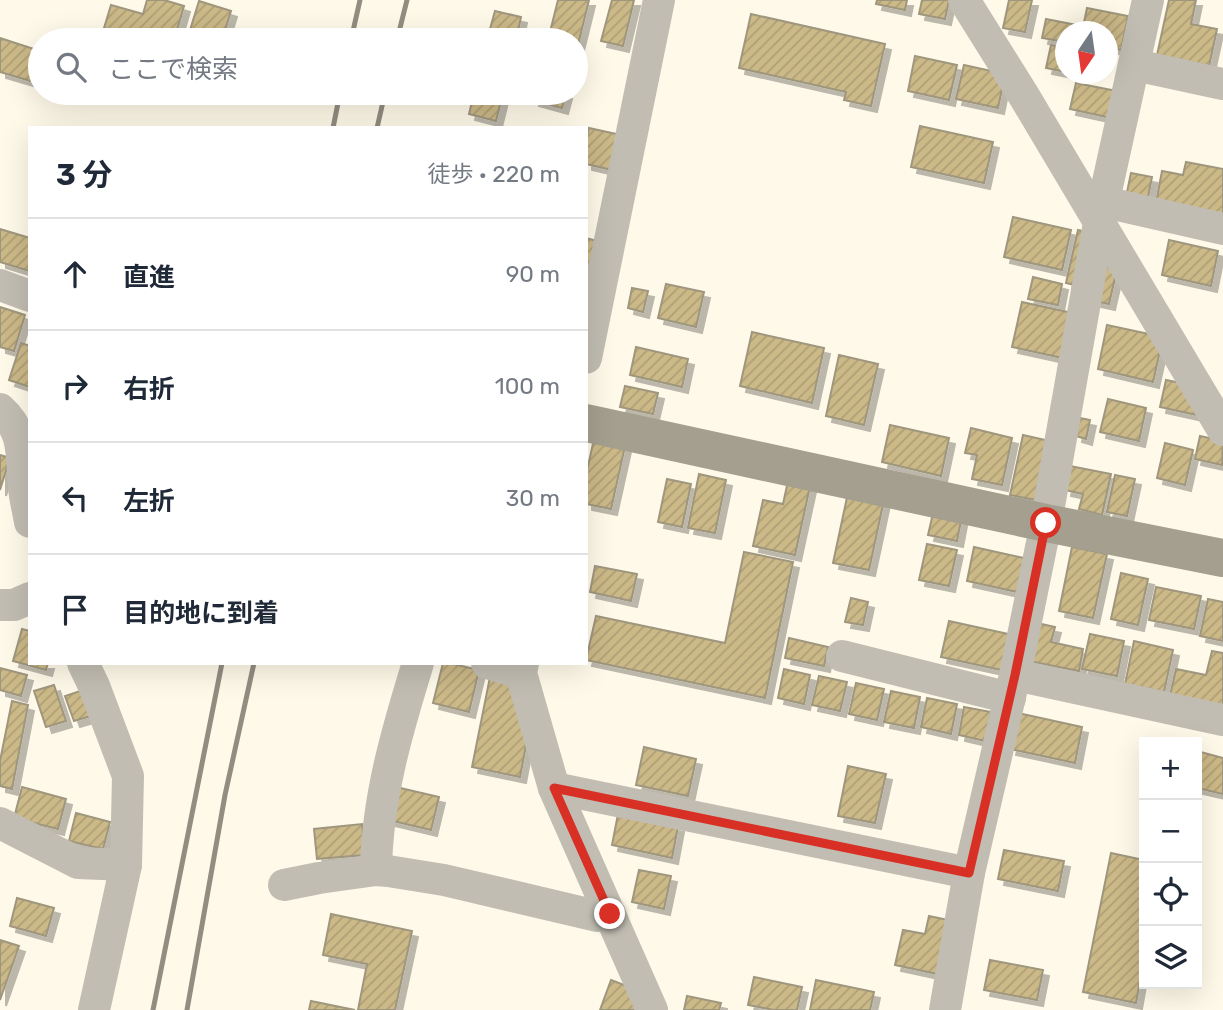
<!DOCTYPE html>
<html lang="ja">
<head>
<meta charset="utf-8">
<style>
  body { margin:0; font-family:Rubik,"Noto Sans JP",sans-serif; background:#f2f2f3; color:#1f2937 }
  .controls { position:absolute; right:21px; bottom:21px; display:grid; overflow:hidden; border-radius:0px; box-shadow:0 7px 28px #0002 }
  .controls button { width:63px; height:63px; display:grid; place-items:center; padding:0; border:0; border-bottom:2px solid #e0e1e3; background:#fff; color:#1f2937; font:35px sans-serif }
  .compass { position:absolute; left:1055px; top:21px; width:63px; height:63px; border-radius:50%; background:#fff; box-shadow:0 7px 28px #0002; rotate:193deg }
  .stop { position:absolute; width:21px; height:21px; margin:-16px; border:5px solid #d93025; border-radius:50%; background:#fff }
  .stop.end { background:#d93025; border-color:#fff; box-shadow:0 2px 7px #0008 }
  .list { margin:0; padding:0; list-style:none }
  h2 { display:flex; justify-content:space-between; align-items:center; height:91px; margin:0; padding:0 28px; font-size:30px }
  h2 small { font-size:23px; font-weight:400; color:#747a83 }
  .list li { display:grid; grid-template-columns:46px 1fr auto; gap:21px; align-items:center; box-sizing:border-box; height:112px; padding:0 28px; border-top:2px solid #e0e1e3 }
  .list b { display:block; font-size:26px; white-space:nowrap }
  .list em { font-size:23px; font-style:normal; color:#747a83 }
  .icon { flex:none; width:38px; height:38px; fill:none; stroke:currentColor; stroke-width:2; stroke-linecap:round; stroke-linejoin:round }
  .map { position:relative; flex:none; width:1223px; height:1010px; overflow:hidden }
  .search { position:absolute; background:#fff; box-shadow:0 7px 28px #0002; left:28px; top:28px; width:560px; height:77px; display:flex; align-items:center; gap:18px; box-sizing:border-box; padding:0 24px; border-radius:38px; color:#747a83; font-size:26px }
  .panel { position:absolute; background:#fff; box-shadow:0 7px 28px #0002; left:28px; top:126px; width:560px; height:539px; border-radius:0px }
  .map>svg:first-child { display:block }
</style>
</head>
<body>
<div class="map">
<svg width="1223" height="1010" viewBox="0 0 1223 1010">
  <defs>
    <pattern id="building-hatch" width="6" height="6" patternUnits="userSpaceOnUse" patternTransform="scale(1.75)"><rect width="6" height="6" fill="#ccb988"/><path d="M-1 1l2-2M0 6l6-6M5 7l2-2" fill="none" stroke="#af9f75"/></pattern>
    <filter id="shadow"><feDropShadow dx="6" dy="6" stdDeviation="0" flood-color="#0004"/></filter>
  </defs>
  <rect width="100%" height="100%" fill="#fff9e9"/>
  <g fill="url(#building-hatch)" stroke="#9f967e" stroke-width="2" filter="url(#shadow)">
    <polygon points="147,0 164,0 184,6 174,40 142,40 104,28 111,5 143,14"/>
    <polygon points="558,0 589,0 576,53 576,40 548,40"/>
    <polygon points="612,0 634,0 623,46 601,41"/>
    <polygon points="877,0 907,0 905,10 876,4"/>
    <polygon points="922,0 949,0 945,19 919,14"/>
    <polygon points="1009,0 1032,0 1025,32 1003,28"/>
    <polygon points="1169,0 1196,0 1191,24 1217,29 1209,66 1157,55"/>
    <polygon points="199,1 231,11 222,40 187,40"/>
    <polygon points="1087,8 1128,16 1121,50 1108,47 1108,32 1082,32"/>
    <polygon points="495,11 521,17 516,40 487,40"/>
    <polygon points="751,14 885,44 871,106 844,100 846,92 739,68"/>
    <polygon points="1046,19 1077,25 1075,32 1066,32 1066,42 1042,38"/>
    <polygon points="0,38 40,51 40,61 34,82 0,72"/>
    <polygon points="1051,45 1066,48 1066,72 1046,68"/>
    <polygon points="915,56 957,65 949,100 908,91"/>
    <polygon points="964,65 1005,74 998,108 956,99"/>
    <polygon points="1076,83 1122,92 1116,119 1070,109"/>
    <polygon points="474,93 503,93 496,121 469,114"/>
    <polygon points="534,93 566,93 562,108 533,100"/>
    <polygon points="920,126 993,142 984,183 911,167"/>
    <polygon points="589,128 621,135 612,170 586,164 586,140"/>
    <polygon points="1186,162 1223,169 1223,217 1156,203 1162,171 1183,175"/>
    <polygon points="1131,173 1152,177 1147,202 1126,197"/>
    <polygon points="1013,217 1071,230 1062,270 1004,257"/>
    <polygon points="0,229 30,238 29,271 0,262"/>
    <polygon points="1078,230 1095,234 1083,287 1066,283"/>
    <polygon points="586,238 600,242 593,272 586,270"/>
    <polygon points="1169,240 1218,251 1211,286 1162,275"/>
    <polygon points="1103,266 1117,269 1109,304 1095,301"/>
    <polygon points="1033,277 1062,284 1058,305 1028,299"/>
    <polygon points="666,284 704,292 696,327 658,318"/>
    <polygon points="632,288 648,291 643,312 628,308"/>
    <polygon points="1022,302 1077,314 1067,359 1012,347"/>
    <polygon points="0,307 25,315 14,351 0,347"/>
    <polygon points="1107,325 1163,337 1153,382 1098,369"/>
    <polygon points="752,332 824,348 812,403 740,386"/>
    <polygon points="21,343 30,346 30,387 9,380"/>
    <polygon points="636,347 688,359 682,387 630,375"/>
    <polygon points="839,355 878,364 864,425 826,416"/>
    <polygon points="1166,380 1191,385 1206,417 1160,407"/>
    <polygon points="625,386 658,393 653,414 620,407"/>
    <polygon points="1108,399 1146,408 1139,441 1100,432"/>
    <polygon points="1080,418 1090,420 1086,439 1076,436"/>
    <polygon points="890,425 949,438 941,476 882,462"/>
    <polygon points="971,428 1012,438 1002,485 972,479 977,455 965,453"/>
    <polygon points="1023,435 1054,442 1041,501 1010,495"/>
    <polygon points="1200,436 1223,441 1222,465 1195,459"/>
    <polygon points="594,439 625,446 611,509 586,504 586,475"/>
    <polygon points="1165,443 1193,450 1185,485 1157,478"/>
    <polygon points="0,455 10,458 0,490"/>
    <polygon points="1070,466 1111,474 1102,515 1079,509 1083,494 1065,490"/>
    <polygon points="790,472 812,477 795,555 753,546 763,500 783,504"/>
    <polygon points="699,474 726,480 715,533 688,528"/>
    <polygon points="1115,475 1135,479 1127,516 1107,512"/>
    <polygon points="667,479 691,484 682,527 658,522"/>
    <polygon points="849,488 885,495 869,570 833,563"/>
    <polygon points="934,509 962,515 957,541 928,535"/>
    <polygon points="927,544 957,550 949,586 919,580"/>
    <polygon points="974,547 1024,558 1017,592 967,581"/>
    <polygon points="1072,547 1107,554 1093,618 1059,611"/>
    <polygon points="744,552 793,562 765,698 586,660 596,616 725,643"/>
    <polygon points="595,566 637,574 631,601 590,592"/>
    <polygon points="1121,573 1148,579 1138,625 1111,619"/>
    <polygon points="1156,587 1201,596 1194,629 1149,620"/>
    <polygon points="851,598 868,602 863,625 845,622"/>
    <polygon points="1208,599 1223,602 1223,641 1200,636"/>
    <polygon points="949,621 1013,635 1006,671 941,657"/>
    <polygon points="1037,623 1055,627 1051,642 1083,649 1079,671 1029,661"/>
    <polygon points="22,629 30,631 30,663 48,663 46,670 13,661"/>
    <polygon points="1090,634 1124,641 1117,676 1082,669"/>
    <polygon points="789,638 828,647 824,666 785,658"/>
    <polygon points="1134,641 1173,650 1164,692 1125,684"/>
    <polygon points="1212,651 1223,653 1223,707 1170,696 1176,669 1206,675"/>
    <polygon points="443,663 449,663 479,670 469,712 433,703"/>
    <polygon points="0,668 27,675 21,696 0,690"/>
    <polygon points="784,669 810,675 804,704 778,698"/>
    <polygon points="819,676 847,682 840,711 812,705"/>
    <polygon points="490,677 519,683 526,745 520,777 472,767"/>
    <polygon points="856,683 884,689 877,720 849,714"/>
    <polygon points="54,685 66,721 46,727 34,691"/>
    <polygon points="86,689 94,715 74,721 65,696"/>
    <polygon points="891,691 920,697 914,728 884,722"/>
    <polygon points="927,698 957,704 951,734 921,727"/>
    <polygon points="12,701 28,705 12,789 0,786 0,761"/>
    <polygon points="964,707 991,712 985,741 959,735"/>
    <polygon points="1018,713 1082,727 1075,763 1010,749"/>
    <polygon points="644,747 696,759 688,796 636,785"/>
    <polygon points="1197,751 1223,758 1223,794 1197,788"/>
    <polygon points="848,766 886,774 875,823 838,816"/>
    <polygon points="22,787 66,799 58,829 14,818"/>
    <polygon points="396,787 439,797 431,830 389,820"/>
    <polygon points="76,813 110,822 103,849 69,841"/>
    <polygon points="618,814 678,826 672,858 612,845"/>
    <polygon points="362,824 365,855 317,859 314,829"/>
    <polygon points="1004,850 1064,861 1058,891 998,879"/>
    <polygon points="1111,853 1144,860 1144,958 1136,1003 1083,992"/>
    <polygon points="639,870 671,876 664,909 632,902"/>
    <polygon points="17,898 54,908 46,936 10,926"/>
    <polygon points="331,914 412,931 395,1010 358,1010 367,964 323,955"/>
    <polygon points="929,916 953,921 942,975 895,965 903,930 925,934"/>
    <polygon points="0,940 19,946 0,1000"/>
    <polygon points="990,960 1043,970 1037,1000 984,990"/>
    <polygon points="754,977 802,987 797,1010 774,1010 748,1005"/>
    <polygon points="611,980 632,988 644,1010 600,1010"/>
    <polygon points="816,980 874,992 870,1010 810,1010"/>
    <polygon points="687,996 721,1003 719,1010 684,1010"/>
    <polygon points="311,1001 355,1010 309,1010"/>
  </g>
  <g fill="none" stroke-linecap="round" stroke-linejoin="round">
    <g stroke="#c1bdb2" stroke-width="32">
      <polyline points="964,0 1024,96 1223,430"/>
      <polyline points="1135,65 1223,84"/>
      <polyline points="1104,202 1223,229"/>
      <polyline points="0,285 30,296"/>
      <polyline points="586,358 659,0"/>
      <path d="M0 409C26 432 21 457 24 488 25 499 28 510 30 522"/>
      <polyline points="0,605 14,605 30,598"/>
      <polyline points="842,656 1010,698"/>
      <polyline points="83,663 94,686 128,776 126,865 94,1010"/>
      <polyline points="487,663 521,673"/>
      <polyline points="523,663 521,673 554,788 652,1010"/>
      <polyline points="1015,675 1223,720"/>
      <polyline points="554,788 969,873"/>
      <polyline points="0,823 78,863 126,865"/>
      <path d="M376 870C377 799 397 731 418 663"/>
      <polyline points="284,885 319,878 376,870 388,871 444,880 597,916 610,914"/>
      <polyline points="945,1010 969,873 1015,675 1046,523 1099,223 1148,0"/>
    </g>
    <polyline stroke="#a59f8f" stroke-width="38" points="586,423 1046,523 1223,558"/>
    <g stroke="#928d81" stroke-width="5">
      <polyline points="351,40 360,0"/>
      <polyline points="397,40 407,0"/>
      <polyline points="333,128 340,93"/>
      <polyline points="377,128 385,93"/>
      <polyline points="153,1010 222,663"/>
      <polyline points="187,1010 225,795 254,663"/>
    </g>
  </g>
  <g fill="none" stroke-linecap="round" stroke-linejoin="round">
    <polyline stroke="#d93025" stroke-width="9" points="610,914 554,788 969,873 1015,675 1046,523"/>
  </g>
</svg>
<div class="controls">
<button>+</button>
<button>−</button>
<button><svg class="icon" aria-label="locate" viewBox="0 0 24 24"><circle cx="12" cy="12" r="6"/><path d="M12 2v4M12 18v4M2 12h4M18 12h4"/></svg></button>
<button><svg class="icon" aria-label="layers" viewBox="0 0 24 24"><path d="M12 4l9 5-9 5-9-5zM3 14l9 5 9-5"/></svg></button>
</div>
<svg class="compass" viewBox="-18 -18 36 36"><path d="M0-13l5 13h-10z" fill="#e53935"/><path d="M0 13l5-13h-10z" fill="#747a83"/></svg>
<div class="stop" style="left:1046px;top:523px"></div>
<div class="stop end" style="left:610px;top:914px"></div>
<div class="search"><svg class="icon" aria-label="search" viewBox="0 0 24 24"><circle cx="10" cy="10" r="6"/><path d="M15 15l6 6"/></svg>ここで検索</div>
<section class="panel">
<h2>3 分<small>徒歩 · 220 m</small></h2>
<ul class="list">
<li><svg class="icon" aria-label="ahead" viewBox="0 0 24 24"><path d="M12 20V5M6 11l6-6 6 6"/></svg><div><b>直進</b></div><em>90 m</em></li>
<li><svg class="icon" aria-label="right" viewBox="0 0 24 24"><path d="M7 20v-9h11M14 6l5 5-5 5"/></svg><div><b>右折</b></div><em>100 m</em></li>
<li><svg class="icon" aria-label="left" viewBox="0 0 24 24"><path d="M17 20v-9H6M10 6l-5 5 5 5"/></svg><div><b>左折</b></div><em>30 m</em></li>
<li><svg class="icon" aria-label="arrive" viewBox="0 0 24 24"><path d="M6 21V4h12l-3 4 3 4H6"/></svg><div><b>目的地に到着</b></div></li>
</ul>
</section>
</div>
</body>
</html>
